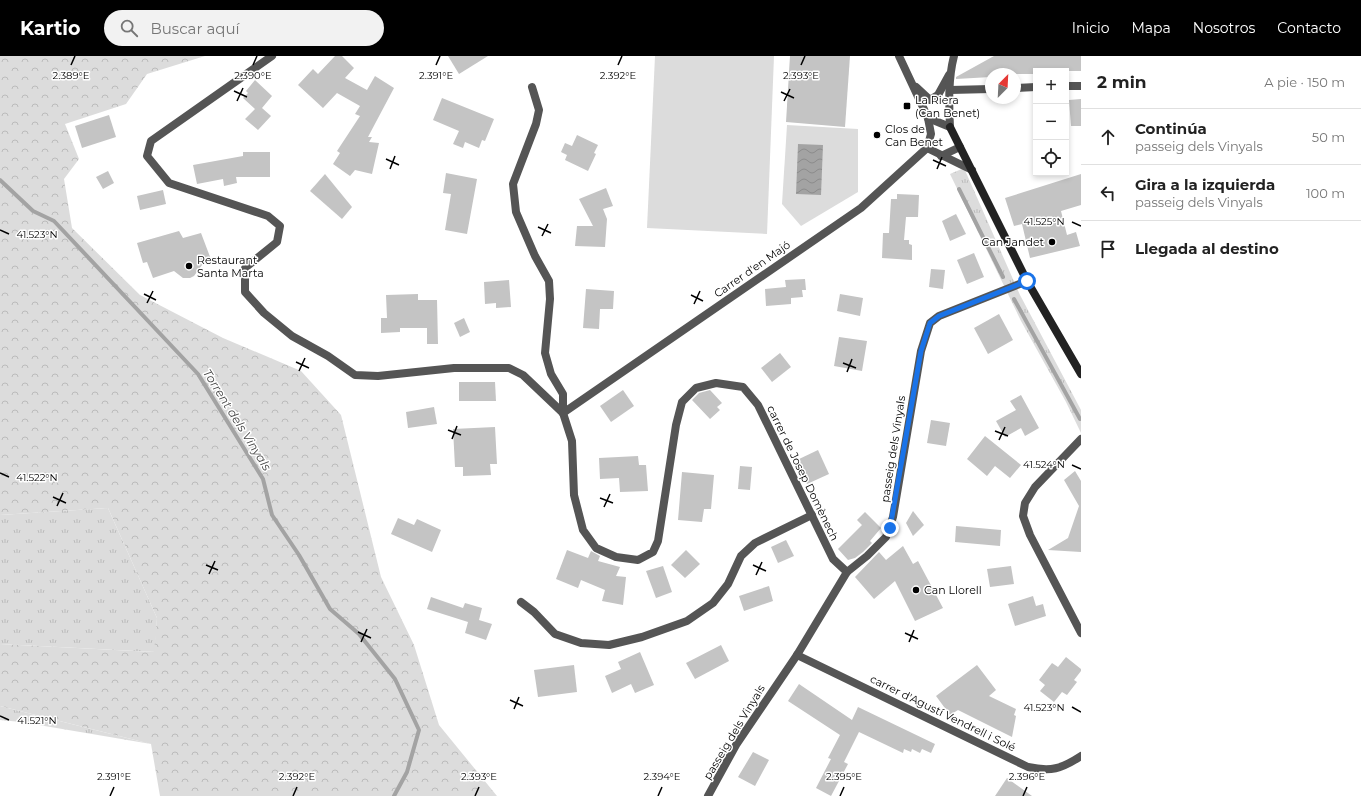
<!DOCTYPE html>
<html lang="es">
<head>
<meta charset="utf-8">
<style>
  body { margin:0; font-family:Montserrat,sans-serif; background:#f2f2f2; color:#222 }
  .controls { position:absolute; right:12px; top:12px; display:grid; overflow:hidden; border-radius:0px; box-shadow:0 2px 6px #0003 }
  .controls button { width:36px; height:36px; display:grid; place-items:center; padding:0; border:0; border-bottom:1px solid #e0e0e0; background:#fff; color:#222; font:20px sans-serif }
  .compass { position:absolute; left:985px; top:12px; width:36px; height:36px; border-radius:50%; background:#fff; box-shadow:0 2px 6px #0003; rotate:24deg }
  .stop { position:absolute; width:12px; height:12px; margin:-9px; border:3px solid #1a73e8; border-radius:50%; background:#fff }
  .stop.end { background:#1a73e8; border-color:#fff; box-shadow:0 1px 4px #0008 }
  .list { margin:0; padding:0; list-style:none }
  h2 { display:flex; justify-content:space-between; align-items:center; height:52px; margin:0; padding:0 16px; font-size:17px }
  h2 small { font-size:13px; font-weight:400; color:#767676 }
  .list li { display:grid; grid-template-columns:26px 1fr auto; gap:12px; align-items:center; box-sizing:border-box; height:56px; padding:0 16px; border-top:1px solid #e0e0e0 }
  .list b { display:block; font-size:15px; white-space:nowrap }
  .list p { margin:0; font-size:13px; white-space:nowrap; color:#767676 }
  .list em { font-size:13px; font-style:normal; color:#767676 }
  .icon { flex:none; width:22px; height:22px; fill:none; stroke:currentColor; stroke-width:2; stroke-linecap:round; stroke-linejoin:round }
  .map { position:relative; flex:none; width:1081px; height:740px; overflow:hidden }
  header { display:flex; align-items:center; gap:24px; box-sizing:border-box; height:56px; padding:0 20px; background:#000; color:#fff }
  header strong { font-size:19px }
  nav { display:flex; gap:22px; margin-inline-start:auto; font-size:14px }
  .search { width:280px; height:36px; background:#f2f2f2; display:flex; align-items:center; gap:10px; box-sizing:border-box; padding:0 14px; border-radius:22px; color:#767676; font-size:15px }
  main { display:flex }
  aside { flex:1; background:#fff }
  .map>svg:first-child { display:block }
</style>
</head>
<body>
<header>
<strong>Kartio</strong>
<div class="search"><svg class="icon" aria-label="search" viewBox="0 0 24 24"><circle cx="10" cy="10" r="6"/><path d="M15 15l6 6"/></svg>Buscar aquí</div>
<nav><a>Inicio</a><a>Mapa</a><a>Nosotros</a><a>Contacto</a></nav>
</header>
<main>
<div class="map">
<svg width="1081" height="740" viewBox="0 0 1081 740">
  <defs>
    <pattern id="grass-tufts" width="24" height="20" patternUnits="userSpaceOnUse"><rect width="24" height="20" fill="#dcdcdc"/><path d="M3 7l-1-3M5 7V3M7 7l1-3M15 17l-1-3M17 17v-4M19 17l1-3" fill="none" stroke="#bbb"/></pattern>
    <pattern id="forest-crowns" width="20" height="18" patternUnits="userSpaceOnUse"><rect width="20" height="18" fill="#dcdcdc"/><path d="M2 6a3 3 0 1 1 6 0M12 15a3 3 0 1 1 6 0" fill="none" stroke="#bbb"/></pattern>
    <pattern id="water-waves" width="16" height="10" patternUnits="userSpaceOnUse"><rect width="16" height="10" fill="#a3a3a3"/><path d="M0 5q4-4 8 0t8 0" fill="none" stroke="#8b8b8b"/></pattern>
  </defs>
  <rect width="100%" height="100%" fill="#fff"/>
  <g fill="url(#grass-tufts)">
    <polygon points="964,112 1020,239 1081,354 1081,377 1066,346 1021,265 950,118"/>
    <polygon points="108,452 157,562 155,596 0,588 0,459"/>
    <polygon points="0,650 151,688 21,666 0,664"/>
  </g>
  <polygon fill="url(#forest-crowns)" points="0,0 205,0 147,18 126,48 65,68 79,103 64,123 72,172 140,239 223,282 301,315 341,359 381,521 414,589 439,669 497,740 160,740 151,688 0,650 0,588 154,596 157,562 108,452 0,459"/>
  <g fill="#dcdcdc">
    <polygon points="655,0 774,0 767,178 647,172"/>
    <polygon points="787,69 858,73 858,136 801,170 782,148"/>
  </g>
  <polygon fill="url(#water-waves)" points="798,88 823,89 821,139 796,138"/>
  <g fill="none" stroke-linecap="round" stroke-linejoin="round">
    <g stroke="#a3a3a3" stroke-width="4">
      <polyline points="0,124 33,155 54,165 198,318 263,423 272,459 299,499 330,553 359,578 395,623 419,674 407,716 394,740"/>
      <polyline points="959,133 1003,221"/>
      <polyline points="1014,243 1080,363"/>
    </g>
  </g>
  <g fill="#c4c4c4">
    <polygon points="335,0 342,0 354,12 345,22 367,34 375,20 394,32 368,81 372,81 369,86 379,87 372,118 355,114 350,120 333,108 340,97 337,95 360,60 355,58 360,50 337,37 323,52 298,29 313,13 318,18"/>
    <polygon points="448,0 488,0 459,18"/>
    <polygon points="790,0 850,0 845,71 786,66"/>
    <polygon points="994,0 1081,0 1081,15 1036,15 1036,18 991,18 991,21 956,23 956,21"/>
    <polygon points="255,24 272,40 262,52 271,60 258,74 245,63 255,53 243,42 248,37 246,35"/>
    <polygon points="442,42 494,63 485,85 482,84 479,92 465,86 463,92 453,88 459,75 433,64"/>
    <polygon points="1081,43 1081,70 1071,70 1069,44"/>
    <polygon points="109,59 116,81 82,92 75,70"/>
    <polygon points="577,79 598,89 594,97 596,98 588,115 565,104 567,99 561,96 565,87 572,90"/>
    <polygon points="243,96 270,96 270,121 236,121 237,127 224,130 223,123 197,128 193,109 243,100"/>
    <polygon points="108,115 114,127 103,133 96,121"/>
    <polygon points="446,117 477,123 467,178 445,174 451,138 443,137"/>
    <polygon points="325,118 352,151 342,163 310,135"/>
    <polygon points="1081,118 1081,149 1061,155 1067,179 1076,176 1080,190 1030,202 1022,168 1014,170 1005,142"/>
    <polygon points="606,132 613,150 603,153 607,163 605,191 575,190 577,170 593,170 579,143"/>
    <polygon points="163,134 166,148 140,154 137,140"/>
    <polygon points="897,138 919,139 918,161 906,161 904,184 909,184 909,188 912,189 912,204 882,202 883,177 889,177 891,143 897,143"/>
    <polygon points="956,158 966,178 950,185 942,165"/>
    <polygon points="179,175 183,182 201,177 212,206 202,209 194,220 190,222 183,222 174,215 153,222 147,206 143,207 137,187"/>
    <polygon points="974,197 984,221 967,228 957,204"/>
    <polygon points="931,213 945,214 943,233 929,231"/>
    <polygon points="805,223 806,234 802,234 803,241 791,242 791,248 766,250 765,233 786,231 785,224"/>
    <polygon points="509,224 511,251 496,252 496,247 485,248 484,226"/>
    <polygon points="586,233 614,235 613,253 600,253 599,273 583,272"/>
    <polygon points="418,238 418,244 437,244 438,288 427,288 427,272 400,272 400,276 381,277 381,262 387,262 386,239"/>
    <polygon points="840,238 863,242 860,260 837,255"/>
    <polygon points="999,258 1013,284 988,298 974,272"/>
    <polygon points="464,262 470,276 460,281 454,267"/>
    <polygon points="839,281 867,285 862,315 834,310"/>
    <polygon points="780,297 791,311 772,326 761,312"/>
    <polygon points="459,326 495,326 496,345 459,345"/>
    <polygon points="623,334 634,350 611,366 600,350"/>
    <polygon points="710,334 722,347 717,351 720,354 710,363 692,344 699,337"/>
    <polygon points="1021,339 1039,372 1025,380 1021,372 1005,381 996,365 1016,354 1010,345"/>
    <polygon points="434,351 437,368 408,372 406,356"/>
    <polygon points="931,364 950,367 946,390 927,387"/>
    <polygon points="495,371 497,408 490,408 491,419 463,420 463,411 455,411 453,373"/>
    <polygon points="985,380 1021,409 1010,422 995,410 987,420 967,403"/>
    <polygon points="818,394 829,418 807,428 797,404"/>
    <polygon points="638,400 639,409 646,409 648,435 620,436 619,422 600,423 599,402"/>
    <polygon points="740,410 752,411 750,434 738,433"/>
    <polygon points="1075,415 1081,425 1081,496 1048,494 1068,482 1079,450 1064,424"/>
    <polygon points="682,416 714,419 711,453 704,453 702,466 678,464"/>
    <polygon points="913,455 924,469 913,480 906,467"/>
    <polygon points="865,456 881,472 870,485 872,487 863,496 855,502 848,504 838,493 862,469 857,464"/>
    <polygon points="398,462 414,469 417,463 441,474 432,496 391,478"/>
    <polygon points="956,470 1001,474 1000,490 955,486"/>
    <polygon points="786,484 794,500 778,507 771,491"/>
    <polygon points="903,490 913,508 918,505 943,552 915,565 895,525 874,543 855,521 879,496 886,504"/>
    <polygon points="567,494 588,502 591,495 600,500 598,505 620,511 616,520 626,521 623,549 602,545 605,534 581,524 578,532 556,523"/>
    <polygon points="686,494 700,508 685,522 671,509"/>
    <polygon points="663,510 672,536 656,542 646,515"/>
    <polygon points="1011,510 1014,528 990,531 987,513"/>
    <polygon points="769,530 773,545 744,555 739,540"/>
    <polygon points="1033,540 1036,550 1043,548 1046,560 1015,570 1008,548"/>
    <polygon points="431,541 463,552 465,547 482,552 479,564 492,568 486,584 465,577 468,566 427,553"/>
    <polygon points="721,589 729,605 695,623 686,607"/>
    <polygon points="640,596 654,629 635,637 631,628 612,637 605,620 621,613 618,606"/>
    <polygon points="1066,601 1081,613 1081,615 1074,624 1077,626 1067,639 1062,636 1054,646 1040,635 1045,629 1039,624 1052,607 1058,611"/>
    <polygon points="574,609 577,636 538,641 534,614"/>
    <polygon points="977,609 996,634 989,640 1016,653 1014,659 1016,660 1012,681 958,654 950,659 936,640"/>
    <polygon points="799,628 852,664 858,651 935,688 931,697 922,693 920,697 912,693 911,696 904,693 903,697 859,676 844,706 848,708 831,740 816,732 831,703 828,702 840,679 788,645"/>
    <polygon points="753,696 769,704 755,730 738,721"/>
    <polygon points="1007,722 1032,740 995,740"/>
  </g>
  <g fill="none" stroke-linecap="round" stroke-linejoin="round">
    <g stroke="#555" stroke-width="8">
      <polyline points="272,0 151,85 147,100 169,127 268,160 280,170 277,186 245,212 245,236 264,257 292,280 328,300 355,319 378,320 454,312 509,312 523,319 563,357 572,385 574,439 583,474 596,492 616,501 638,504 653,496 658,485 676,369 682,346 696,332 716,327 743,331 758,349 833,503 847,516"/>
      <polyline points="899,0 928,62 931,78 927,92"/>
      <polyline points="1066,30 1081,30"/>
      <polyline points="532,31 539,54 536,68 513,128 516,156 535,200 549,225 550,243 545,297 551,318 563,338 563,357"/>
      <polyline points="916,31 930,44 938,39 949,19"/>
      <polyline points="1015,32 1036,31"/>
      <polyline points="950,34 991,33"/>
      <path d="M928 62 950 71C949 48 948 23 954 0"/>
      <polyline points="927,92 972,114"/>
      <polyline points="941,100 960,91"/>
      <polyline points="563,357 861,152 927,92"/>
      <polyline points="1081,383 1035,431 1025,447 1023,460 1030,479 1081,577"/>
      <polyline points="521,546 534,556 555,578 581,587 609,589 642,581 687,565 713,547 728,528 741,500 755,487 812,459"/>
      <path d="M797 599 1028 711C1051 716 1061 713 1081 700"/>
      <polyline points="708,740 736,689 797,599 847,516 867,500 886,481 893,461 921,295 930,267 939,260 1027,225"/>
    </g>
    <polyline stroke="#222" stroke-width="8" points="950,71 1027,225 1081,318"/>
  </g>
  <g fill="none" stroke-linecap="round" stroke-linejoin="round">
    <polyline stroke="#1a73e8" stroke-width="5" points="890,472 921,295 930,267 939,260 1027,225"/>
  </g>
  <path fill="none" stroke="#000" stroke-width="1.5" d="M71 9 75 0M253 9 257 0M436 9 440 0M618 9 622 0M801 9 805 0M234 35 247 41M781 36 794 42M237 45 243 32M784 45 790 33M386 103 399 109M933 104 946 110M390 113 395 100M937 113 942 101M1072 166 1081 170M538 171 551 177M0 174 9 178M542 180 548 168M144 238 156 244M691 239 703 245M147 247 153 235M694 248 700 235M296 306 309 312M843 307 856 312M299 315 305 302M847 316 852 303M448 374 461 379M995 375 1008 380M452 383 457 370M999 384 1005 371M1072 409 1081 413M0 417 9 421M53 441 66 447M600 442 613 447M57 450 63 437M604 451 610 438M206 509 218 514M753 509 766 515M209 518 215 505M756 519 762 506M358 576 371 582M905 577 918 583M361 586 367 573M909 586 914 574M510 644 523 650M1072 651 1081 656M514 653 519 641M0 660 9 664M110 740 114 731M293 740 297 731M475 740 479 731M658 740 662 731M840 740 844 731M1023 740 1027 731"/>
  <g fill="#000" stroke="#fff" stroke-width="1.5">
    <rect x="903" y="46" width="8" height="8" rx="2"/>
    <circle cx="877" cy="79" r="4"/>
    <circle cx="1052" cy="186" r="4"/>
    <circle cx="189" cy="210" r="4"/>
    <circle cx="916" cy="534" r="4"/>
  </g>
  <g text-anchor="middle" stroke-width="3" stroke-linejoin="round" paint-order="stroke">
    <g font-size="11" fill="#000" stroke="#fff" text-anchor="start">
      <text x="915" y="48">La Riera<tspan x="915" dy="13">(Can Benet)</tspan></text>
      <text x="885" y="77">Clos de<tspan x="885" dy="13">Can Benet</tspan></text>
      <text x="1044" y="190" text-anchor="end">Can Jandet</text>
      <text x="197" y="208">Restaurant<tspan x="197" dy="13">Santa Marta</tspan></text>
      <text x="924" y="538">Can Llorell</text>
    </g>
    <g font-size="11" fill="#000" stroke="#fff">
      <text transform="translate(752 213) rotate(-35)" y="4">Carrer d'en Majó</text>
      <text transform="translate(893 393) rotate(-81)" y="4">passeig dels Vinyals</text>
      <text transform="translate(803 417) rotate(64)" y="4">carrer de Josep Domènech</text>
      <text transform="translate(943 657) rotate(26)" y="4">carrer d'Agustí Vendrell i Solé</text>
      <text transform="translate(734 676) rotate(-59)" y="4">passeig dels Vinyals</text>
    </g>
    <g font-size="12" font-style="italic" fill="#444" stroke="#fff">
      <text transform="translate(237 364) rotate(58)" y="4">Torrent dels Vinyals</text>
    </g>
  </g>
  <g font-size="10" text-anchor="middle" fill="#000" stroke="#fff" stroke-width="3" stroke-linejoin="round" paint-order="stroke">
    <text x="71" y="23">2.389°E</text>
    <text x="253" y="23">2.390°E</text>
    <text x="436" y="23">2.391°E</text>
    <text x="618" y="23">2.392°E</text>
    <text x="801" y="23">2.393°E</text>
    <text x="1044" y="169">41.525°N</text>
    <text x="37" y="182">41.523°N</text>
    <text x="1044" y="412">41.524°N</text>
    <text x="37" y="425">41.522°N</text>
    <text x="1044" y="655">41.523°N</text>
    <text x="37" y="668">41.521°N</text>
    <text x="114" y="724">2.391°E</text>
    <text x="297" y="724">2.392°E</text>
    <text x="479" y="724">2.393°E</text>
    <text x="662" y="724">2.394°E</text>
    <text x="844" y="724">2.395°E</text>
    <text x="1027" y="724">2.396°E</text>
  </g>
</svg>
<div class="controls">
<button>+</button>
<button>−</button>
<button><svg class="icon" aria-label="locate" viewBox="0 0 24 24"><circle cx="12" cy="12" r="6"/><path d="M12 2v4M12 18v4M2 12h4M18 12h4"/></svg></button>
</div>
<svg class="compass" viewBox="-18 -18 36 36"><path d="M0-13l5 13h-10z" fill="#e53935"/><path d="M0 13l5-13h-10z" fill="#767676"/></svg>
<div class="stop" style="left:1027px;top:225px"></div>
<div class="stop end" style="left:890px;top:472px"></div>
</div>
<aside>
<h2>2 min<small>A pie · 150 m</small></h2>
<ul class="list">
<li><svg class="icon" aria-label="ahead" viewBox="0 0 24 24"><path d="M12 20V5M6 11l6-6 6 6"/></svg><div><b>Continúa</b><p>passeig dels Vinyals</p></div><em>50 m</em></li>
<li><svg class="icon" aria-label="left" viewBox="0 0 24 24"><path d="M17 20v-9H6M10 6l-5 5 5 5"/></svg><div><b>Gira a la izquierda</b><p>passeig dels Vinyals</p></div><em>100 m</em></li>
<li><svg class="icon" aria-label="arrive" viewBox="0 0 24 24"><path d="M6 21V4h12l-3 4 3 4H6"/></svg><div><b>Llegada al destino</b></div></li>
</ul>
</aside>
</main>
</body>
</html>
